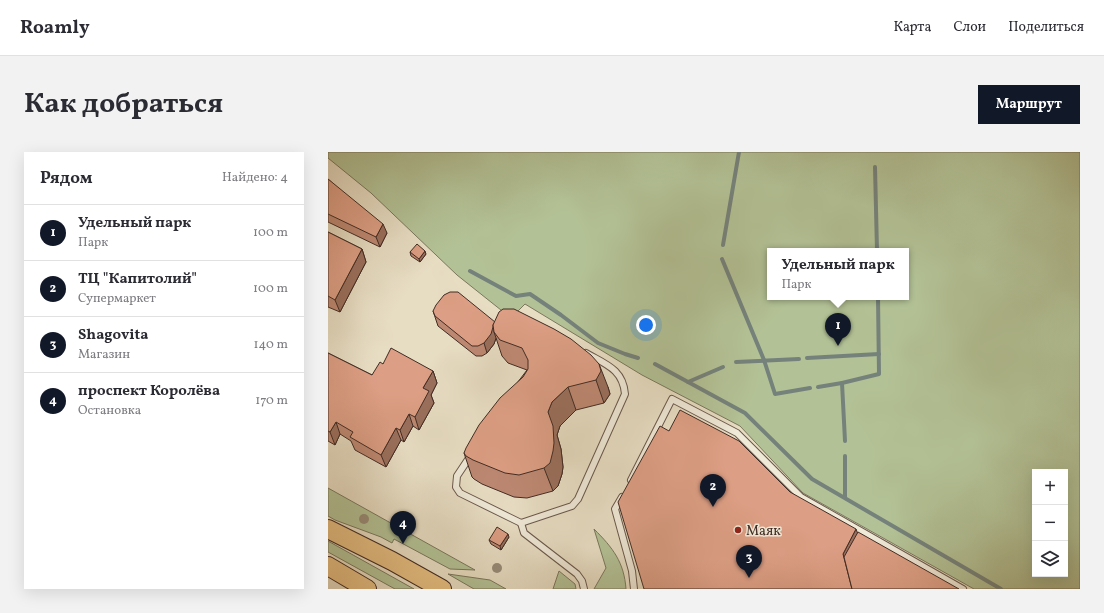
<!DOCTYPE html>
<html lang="ru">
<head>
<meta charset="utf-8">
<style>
  body { margin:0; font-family:Vollkorn,serif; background:#f2f2f3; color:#2b2b33 }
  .controls { position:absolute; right:12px; bottom:12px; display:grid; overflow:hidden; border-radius:0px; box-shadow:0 4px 16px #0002 }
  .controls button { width:36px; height:36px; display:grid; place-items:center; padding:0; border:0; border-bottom:1px solid #e1e1e2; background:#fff; color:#2b2b33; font:20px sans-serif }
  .you { position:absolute; left:318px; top:173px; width:14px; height:14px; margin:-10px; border:3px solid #fff; border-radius:50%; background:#1a73e8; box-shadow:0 0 0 6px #1a73e833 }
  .badge { display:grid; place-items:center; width:26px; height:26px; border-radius:50%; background:#111827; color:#fff; font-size:13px; font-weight:700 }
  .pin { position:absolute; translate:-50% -33px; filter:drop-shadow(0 1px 2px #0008) }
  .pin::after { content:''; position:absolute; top:21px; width:14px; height:12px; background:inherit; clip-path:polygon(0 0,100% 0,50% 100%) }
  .popup { position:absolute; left:439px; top:96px; width:142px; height:52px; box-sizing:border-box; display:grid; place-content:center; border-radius:0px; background:#fff; filter:drop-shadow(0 1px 3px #0005); font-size:13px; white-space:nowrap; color:#7c7c81 }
  .popup b { font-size:15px; color:#2b2b33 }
  .popup::after { content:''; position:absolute; left:50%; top:100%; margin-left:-8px; border:8px solid transparent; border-top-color:#fff }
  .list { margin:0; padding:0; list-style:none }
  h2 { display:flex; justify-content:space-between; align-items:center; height:52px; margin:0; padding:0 16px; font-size:17px }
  h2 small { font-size:13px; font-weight:400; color:#7c7c81 }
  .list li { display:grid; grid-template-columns:26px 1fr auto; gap:12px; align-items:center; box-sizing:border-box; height:56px; padding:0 16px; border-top:1px solid #e1e1e2 }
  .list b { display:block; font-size:15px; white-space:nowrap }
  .list p { margin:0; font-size:13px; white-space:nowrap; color:#7c7c81 }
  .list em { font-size:13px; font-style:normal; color:#7c7c81 }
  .icon { flex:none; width:22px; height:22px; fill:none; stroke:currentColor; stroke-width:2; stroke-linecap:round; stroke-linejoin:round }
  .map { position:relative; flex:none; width:752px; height:437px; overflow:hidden; border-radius:0px }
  header { display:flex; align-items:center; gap:24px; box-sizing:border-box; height:56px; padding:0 20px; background:#fff; border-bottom:1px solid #e1e1e2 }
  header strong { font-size:19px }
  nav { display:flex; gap:22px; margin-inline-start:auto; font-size:14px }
  .intro { display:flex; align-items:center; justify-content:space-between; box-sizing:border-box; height:96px; padding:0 24px }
  h1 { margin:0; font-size:28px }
  .button { padding:10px 18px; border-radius:0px; background:#111827; color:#fff; font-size:14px; font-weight:700 }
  main { display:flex; gap:24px; padding:0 24px }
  aside { flex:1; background:#fff; border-radius:0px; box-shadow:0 4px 16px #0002 }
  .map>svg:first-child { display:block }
</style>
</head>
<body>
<header>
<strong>Roamly</strong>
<nav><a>Карта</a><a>Слои</a><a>Поделиться</a></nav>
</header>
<div class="intro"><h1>Как добраться</h1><a class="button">Маршрут</a></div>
<main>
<aside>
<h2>Рядом<small>Найдено: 4</small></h2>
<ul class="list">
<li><span class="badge">1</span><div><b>Удельный парк</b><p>Парк</p></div><em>100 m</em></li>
<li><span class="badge">2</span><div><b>ТЦ &quot;Капитолий&quot;</b><p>Супермаркет</p></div><em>100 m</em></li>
<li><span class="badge">3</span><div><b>Shagovita</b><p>Магазин</p></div><em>140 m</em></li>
<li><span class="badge">4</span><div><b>проспект Королёва</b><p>Остановка</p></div><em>170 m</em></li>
</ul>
</aside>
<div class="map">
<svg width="752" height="437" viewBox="0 0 752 437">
  <rect width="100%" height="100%" fill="#e7ddc3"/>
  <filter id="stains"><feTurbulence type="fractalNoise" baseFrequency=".005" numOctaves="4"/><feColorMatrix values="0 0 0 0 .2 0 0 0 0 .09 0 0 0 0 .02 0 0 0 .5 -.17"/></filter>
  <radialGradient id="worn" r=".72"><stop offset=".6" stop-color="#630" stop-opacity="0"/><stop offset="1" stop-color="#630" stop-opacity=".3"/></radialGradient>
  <g fill="#b3c296" stroke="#7a775d" fill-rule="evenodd">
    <path d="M0 0H752V437H646L475 341 412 274 314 223 197 152 183 166 129 123 43 41 0 6ZM442 99H578V145H442ZM707 320H737V422H707Z"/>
    <polygon points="0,336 147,418 122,417 66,387 64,391 53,385 7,368 0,364"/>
    <path d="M266 377C285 396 296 410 298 437H266L278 416Z"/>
    <polygon points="0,389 86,437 67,437 0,400"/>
    <polygon points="231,419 247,432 248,437 225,437"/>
    <polygon points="120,422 162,428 178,437 146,437"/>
  </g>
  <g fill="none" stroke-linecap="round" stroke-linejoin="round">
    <g stroke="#75827b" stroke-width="4">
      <polyline points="547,15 549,99"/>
      <polyline points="395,93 411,0"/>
      <polyline points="394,107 436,208 447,242 482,236"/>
      <polyline points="142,119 188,144 202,142 233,163 270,191 297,202 310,206"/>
      <polyline points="479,206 551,202"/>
      <polyline points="408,210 471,207"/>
      <polyline points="327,212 417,261 484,327 673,437"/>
      <polyline points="360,230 395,215"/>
      <polyline points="490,235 514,231"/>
      <polyline points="517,289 514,231 551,222 550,145"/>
      <polyline points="517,304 517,345"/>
    </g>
    <defs>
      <g id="service">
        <path d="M143 303 129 324 128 335 132 341 193 371 244 354 250 347 297 242C295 217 277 212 258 201"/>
        <polyline points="303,328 344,247 409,281 473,345 635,437"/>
        <polyline points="294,345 287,357 304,419 306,437"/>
        <polyline points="193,371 196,381 249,422 254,429 256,437"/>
      </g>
      <g id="primary">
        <polyline points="0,377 64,409 114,437"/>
        <polyline points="0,414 39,437"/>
      </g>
    </defs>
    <use href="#service" stroke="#6a584c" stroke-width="8"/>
    <use href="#primary" stroke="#412c24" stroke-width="20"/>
    <use href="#service" stroke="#efe9d8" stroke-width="6"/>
    <use href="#primary" stroke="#e4be82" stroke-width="18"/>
  </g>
  <g fill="#988c78">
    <circle cx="36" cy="367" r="5"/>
    <circle cx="169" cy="416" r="5"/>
  </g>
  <g fill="#bd8872" stroke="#412c24">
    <polygon points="0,27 59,81 52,95 0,70"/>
    <polygon points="0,80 34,97 38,110 12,160 0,155"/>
    <polygon points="82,100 98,102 92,110 83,104"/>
    <polygon points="105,159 167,170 280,235 282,242 276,251 248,258 232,274 229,283 233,297 235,315 234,322 230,334 225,339 199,346 186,345 154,332 146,327 144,325 136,301 199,218 180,211 174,204 168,186 166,192 159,201 154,204 148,204 110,174"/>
    <polygon points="0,201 44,223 55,212 105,219 109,231 103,243 106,251 91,278 85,274 76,290 73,288 58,315 27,298 23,289 12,282 7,293 0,289"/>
    <polygon points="181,385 173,398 163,392 161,388"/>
  </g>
  <g fill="#9a6f5c" stroke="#412c24">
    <polygon points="55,72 59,81 52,95 48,85"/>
    <polygon points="34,97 38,110 12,160 7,148"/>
    <polygon points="97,99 98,102 92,110 91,107"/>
    <polygon points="167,170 166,180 168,186 166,192 159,201 156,191"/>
    <polygon points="271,212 280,235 282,242 276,251 268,228"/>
    <polygon points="105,219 109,231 103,243 106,251 91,278 87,265 95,236"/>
    <polygon points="240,235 248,258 232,274 229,283 233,297 235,315 234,322 230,334 225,339 216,316 220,260 224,250"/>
    <polygon points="81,262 85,274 76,290 72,278"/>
    <polygon points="8,270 12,282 7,293 2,280"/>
    <polygon points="68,276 73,288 58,315 53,303"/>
    <polygon points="528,377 532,387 525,437 524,437 515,402"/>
    <polygon points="180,382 181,385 173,398 172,394"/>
  </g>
  <g fill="#dc9e84" stroke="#412c24">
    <polygon points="0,27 55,72 48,85 0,62"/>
    <polygon points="0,80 34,97 7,148 0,144"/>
    <polygon points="89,92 97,99 91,107 82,100"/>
    <polygon points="122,140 130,140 167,170 165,173 165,175 163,182 156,191 150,194 144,194 107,164 105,159 108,153 116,143"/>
    <polygon points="175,157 186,157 226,177 243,187 263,203 271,212 273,219 268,228 240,235 224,250 220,260 225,274 226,291 225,299 222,311 216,316 191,323 177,321 145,308 138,304 136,301 138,296 151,273 172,246 195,225 200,217 200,208 194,196 172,188 166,180 165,173 171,160"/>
    <polygon points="63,196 105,219 95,236 101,239 87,265 81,262 72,278 68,276 53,303 22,285 25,280 8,270 2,280 0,279 0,201 44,223 52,210 55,212"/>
    <polygon points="352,258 411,289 462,340 528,377 515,402 524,437 316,437 290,350 332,274 341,279"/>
    <polygon points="169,375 180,382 172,394 161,388"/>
    <polygon points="530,380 631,437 524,437 516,405"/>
  </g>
  <circle fill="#8f2418" stroke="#efe9d8" stroke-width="1.5" cx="410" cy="378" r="4"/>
  <g text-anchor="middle" stroke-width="3" stroke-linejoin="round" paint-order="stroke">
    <g font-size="14" fill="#412c24" stroke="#efe9d8" text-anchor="start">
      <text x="418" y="383">Маяк</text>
    </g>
  </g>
  <rect width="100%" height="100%" filter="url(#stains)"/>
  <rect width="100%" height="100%" fill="url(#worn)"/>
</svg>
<div class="controls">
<button>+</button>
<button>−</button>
<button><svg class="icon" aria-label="layers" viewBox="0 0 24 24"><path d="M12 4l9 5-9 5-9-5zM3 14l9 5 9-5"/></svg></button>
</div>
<div class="you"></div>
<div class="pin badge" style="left:510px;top:194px">1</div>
<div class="popup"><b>Удельный парк</b>Парк</div>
<div class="pin badge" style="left:385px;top:355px">2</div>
<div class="pin badge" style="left:421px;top:426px">3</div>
<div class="pin badge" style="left:75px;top:392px">4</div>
</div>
</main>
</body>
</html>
